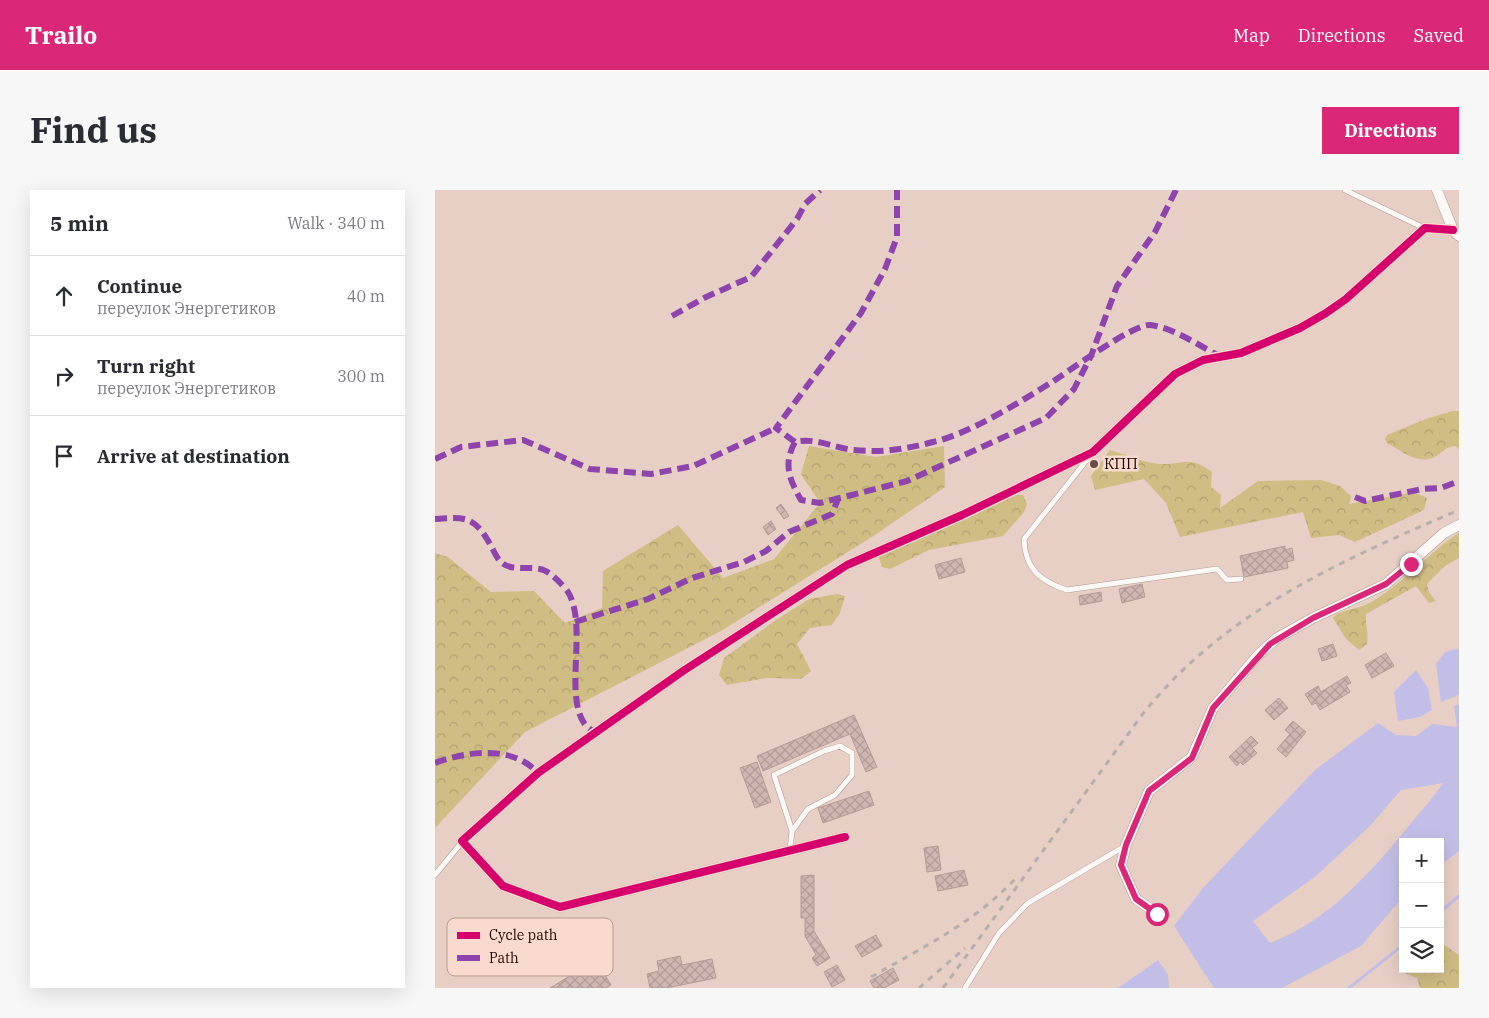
<!DOCTYPE html>
<html lang="en">
<head>
<meta charset="utf-8">
<style>
  body { margin:0; font-family:"IBM Plex Serif",serif; background:#f7f7f7; color:#2b2b33 }
  .controls { position:absolute; right:15px; bottom:15px; display:grid; overflow:hidden; border-radius:0px; box-shadow:0 5px 20px #0002 }
  .controls button { width:45px; height:45px; display:grid; place-items:center; padding:0; border:0; border-bottom:1px solid #e1e1e2; background:#fff; color:#2b2b33; font:25px sans-serif }
  .stop { position:absolute; width:15px; height:15px; margin:-11px; border:4px solid #db2777; border-radius:50%; background:#fff }
  .stop.end { background:#db2777; border-color:#fff; box-shadow:0 1px 5px #0008 }
  .list { margin:0; padding:0; list-style:none }
  h2 { display:flex; justify-content:space-between; align-items:center; height:65px; margin:0; padding:0 20px; font-size:21px }
  h2 small { font-size:16px; font-weight:400; color:#7c7c81 }
  .list li { display:grid; grid-template-columns:32px 1fr auto; gap:15px; align-items:center; box-sizing:border-box; height:80px; padding:0 20px; border-top:1px solid #e1e1e2 }
  .list b { display:block; font-size:19px; white-space:nowrap }
  .list p { margin:0; font-size:16px; white-space:nowrap; color:#7c7c81 }
  .list em { font-size:16px; font-style:normal; color:#7c7c81 }
  .icon { flex:none; width:28px; height:28px; fill:none; stroke:currentColor; stroke-width:2; stroke-linecap:round; stroke-linejoin:round }
  .map { position:relative; flex:none; width:1024px; height:798px; overflow:hidden; border-radius:0px }
  header { display:flex; align-items:center; gap:30px; box-sizing:border-box; height:70px; padding:0 25px; background:#db2777; color:#fff }
  header strong { font-size:24px }
  nav { display:flex; gap:28px; margin-inline-start:auto; font-size:18px }
  .intro { display:flex; align-items:center; justify-content:space-between; box-sizing:border-box; height:120px; padding:0 30px }
  h1 { margin:0; font-size:35px }
  .button { padding:12px 22px; border-radius:0px; background:#db2777; color:#fff; font-size:18px; font-weight:700 }
  main { display:flex; gap:30px; padding:0 30px }
  aside { flex:1; background:#fff; border-radius:0px; box-shadow:0 5px 20px #0002 }
  .map>svg:first-child { display:block }
</style>
</head>
<body>
<header>
<strong>Trailo</strong>
<nav><a>Map</a><a>Directions</a><a>Saved</a></nav>
</header>
<div class="intro"><h1>Find us</h1><a class="button">Directions</a></div>
<main>
<aside>
<h2>5 min<small>Walk · 340 m</small></h2>
<ul class="list">
<li><svg class="icon" aria-label="ahead" viewBox="0 0 24 24"><path d="M12 20V5M6 11l6-6 6 6"/></svg><div><b>Continue</b><p>переулок Энергетиков</p></div><em>40 m</em></li>
<li><svg class="icon" aria-label="right" viewBox="0 0 24 24"><path d="M7 20v-9h11M14 6l5 5-5 5"/></svg><div><b>Turn right</b><p>переулок Энергетиков</p></div><em>300 m</em></li>
<li><svg class="icon" aria-label="arrive" viewBox="0 0 24 24"><path d="M6 21V4h12l-3 4 3 4H6"/></svg><div><b>Arrive at destination</b></div></li>
</ul>
</aside>
<div class="map">
<svg width="1024" height="798" viewBox="0 0 1024 798">
  <defs>
    <pattern id="forest-crowns" width="20" height="18" patternUnits="userSpaceOnUse" patternTransform="scale(1.25)"><rect width="20" height="18" fill="#cfbd84"/><path d="M2 6a3 3 0 1 1 6 0M12 15a3 3 0 1 1 6 0" fill="none" stroke="#b1a170"/></pattern>
    <pattern id="building-cross-hatch" width="8" height="8" patternUnits="userSpaceOnUse" patternTransform="scale(1.25)"><rect width="8" height="8" fill="#d0b6b1"/><path d="M0 0l8 8M0 8l8-8" fill="none" stroke="#b29b96"/></pattern>
  </defs>
  <rect width="100%" height="100%" fill="#e8cfc6"/>
  <g fill="url(#forest-crowns)">
    <path d="M1017 221H1024V259L1020 256C1012 257 1009 260 1003 265 985 277 968 262 952 253L950 249 952 245 991 229Z"/>
    <polygon points="374,256 441,267 509,256 510,297 440,345 286,441 90,542 0,638 0,363 13,367 56,402 99,401 130,433 167,418 168,381 243,335 288,388 339,369 385,313 366,284"/>
    <path d="M675 260C691 264 709 273 725 274 748 275 755 265 777 282L776 297 786 305 785 318 823 291 886 290 905 296 916 306 914 314 979 302 992 308 989 320 920 352 904 345 876 348 868 322 745 347 731 313 709 289 660 300 656 286Z"/>
    <polygon points="578,305 588,305 592,314 589,322 568,346 494,360 455,379 447,377 443,365"/>
    <path d="M1024 343V368L1010 376 992 394 994 402 1001 411 994 413 981 396 931 424C930 434 934 443 932 454L924 460 911 449 898 428 901 424C914 419 927 418 938 411 971 391 993 363 1024 343Z"/>
    <polygon points="402,404 410,406 405,423 397,435 375,438 362,454 376,481 366,489 332,488 292,495 284,485 289,468 341,430 374,409"/>
    <polygon points="1005,752 1024,765 1024,798 985,798 982,788 969,783 971,779 1005,779"/>
  </g>
  <g fill="#c3bee7" fill-rule="evenodd">
    <polygon points="1024,458 1024,505 1006,512 1001,474 1010,462"/>
    <polygon points="981,480 993,498 997,520 985,527 963,531 959,502"/>
    <path d="M1024 514V661L1005 676V652H968V707L926 756 847 798H779L739 736 768 698 880 580 943 533 961 545 981 546 997 534 1022 537 1019 516ZM1008 593C999 607 987 620 977 632 938 680 894 731 835 753L818 731 881 686 935 636 966 600Z"/>
    <polygon points="723,770 733,785 734,798 683,798"/>
  </g>
  <g fill="none" stroke-linecap="round" stroke-linejoin="round">
    <g stroke="#c3bee7" stroke-width="3">
      <polyline points="1005,722 1024,706"/>
      <polyline points="914,798 968,755"/>
    </g>
  </g>
  <g fill="url(#building-cross-hatch)" stroke="#b49b97">
    <polygon points="346,314 354,326 349,329 341,318"/>
    <polygon points="336,331 341,339 333,345 328,337"/>
    <polygon points="850,356 850,360 857,358 859,370 852,372 853,378 809,387 805,366"/>
    <polygon points="526,368 530,382 504,389 500,375"/>
    <polygon points="707,394 710,407 687,413 684,399"/>
    <polygon points="666,402 667,411 645,415 644,406"/>
    <polygon points="898,454 902,466 887,471 883,459"/>
    <polygon points="951,463 959,476 937,488 930,475"/>
    <polygon points="912,486 916,493 911,495 915,502 885,520 881,513 877,515 870,504 883,496 886,502"/>
    <polygon points="844,508 853,518 839,530 830,520"/>
    <polygon points="419,525 442,577 431,582 415,544 328,581 322,566"/>
    <polygon points="858,531 871,542 851,567 842,559 855,544 850,540"/>
    <polygon points="816,546 823,553 817,558 822,563 808,575 805,572 802,576 794,567"/>
    <polygon points="322,572 336,612 320,618 305,578"/>
    <polygon points="434,601 439,615 388,633 383,618"/>
    <polygon points="503,656 506,680 492,682 489,658"/>
    <polygon points="529,680 533,695 503,701 500,686"/>
    <polygon points="379,685 379,741 370,746 370,728 366,728 366,686"/>
    <polygon points="379,741 395,768 382,776 377,768 381,765 370,746"/>
    <polygon points="441,745 447,756 427,767 420,756"/>
    <polygon points="245,766 247,775 277,769 281,788 231,798 215,798 212,784 224,781 222,771"/>
    <polygon points="161,770 176,795 171,798 115,798"/>
    <polygon points="402,775 410,790 397,797 389,782"/>
    <polygon points="458,778 464,790 449,798 439,798 435,791"/>
  </g>
  <g fill="none" stroke-linecap="round" stroke-linejoin="round">
    <defs>
      <g id="lane">
        <polyline points="910,0 989,38"/>
        <path d="M655 266 589 349C590 378 604 391 632 400L782 379 792 390 806 389"/>
        <polyline points="355,660 357,641 339,585 389,561 405,556 417,563 417,585 400,605 373,619 357,641"/>
        <polyline points="0,685 27,652"/>
        <polyline points="530,798 564,743 593,713 690,656"/>
      </g>
      <g id="street">
        <polyline points="1002,0 1018,40 1024,46"/>
        <polyline points="410,647 125,717 68,696 27,651 103,583 248,481 412,375 527,325 658,262 740,184 768,170 806,163 865,138 891,123 911,109 990,38 1018,40"/>
        <polyline points="723,724 701,709 686,675 691,655 714,601 757,567 778,518 824,464 842,448 878,428 951,394 1009,343 1024,335"/>
      </g>
    </defs>
    <use href="#lane" stroke="#b29a91" stroke-width="6"/>
    <use href="#street" stroke="#b29a91" stroke-width="11"/>
    <use href="#lane" stroke="#fcf8f6" stroke-width="5"/>
    <use href="#street" stroke="#fcf8f6" stroke-width="10"/>
    <g stroke="#b5afac" stroke-width="3" stroke-dasharray="6 6" stroke-linecap="butt">
      <path d="M436 787C487 758 540 732 580 689"/>
      <polyline points="484,798 530,758"/>
      <path d="M508 798 707 525C788 422 907 370 1024 320"/>
    </g>
    <g stroke="#8e44ad" stroke-width="6" stroke-dasharray="12 6" stroke-linecap="butt">
      <path d="M741 0 720 42 682 96 656 166 639 199 611 228 472 291 385 313 366 310C354 289 348 274 360 252 380 247 399 258 419 260 447 263 471 259 498 252 534 244 585 212 617 192 634 181 698 134 715 135 737 137 765 156 784 166"/>
      <polyline points="237,126 271,107 316,87 362,29 370,14 385,0"/>
      <polyline points="360,252 341,238 426,123 450,79 462,47 462,0"/>
      <polyline points="0,269 26,257 88,250 155,279 216,284 258,276 341,238"/>
      <polyline points="920,307 930,311 987,299 1006,298 1024,291"/>
      <path d="M0 329C31 327 39 326 55 354 58 359 61 367 65 371 75 382 92 376 105 379 114 380 128 395 133 402 153 435 129 503 149 533 151 537 157 540 160 543"/>
      <polyline points="140,432 213,409 257,388 309,372 331,361 354,342 397,324 403,309"/>
      <path d="M0 573C32 561 78 555 103 583"/>
    </g>
    <defs>
      <polyline id="cycleway" points="410,647 125,717 68,696 27,651 103,583 248,481 412,375 527,325 658,262 740,184 768,170 806,163 865,138 891,123 911,109 990,38 1018,40"/>
    </defs>
    <use href="#cycleway" stroke="#f8dace" stroke-width="11"/>
    <use href="#cycleway" stroke="#d6006c" stroke-width="8"/>
  </g>
  <g fill="none" stroke-linecap="round" stroke-linejoin="round">
    <polyline stroke="#db2777" stroke-width="6" points="722,724 701,709 686,675 691,655 714,601 757,568 778,518 835,454 878,428 951,394 976,374"/>
  </g>
  <circle fill="#664d46" stroke="#f8dace" stroke-width="2" cx="659" cy="274" r="5"/>
  <g text-anchor="middle" stroke-width="5" stroke-linejoin="round" paint-order="stroke">
    <g font-size="15" fill="#200701" stroke="#f8dace" text-anchor="start">
      <text x="669" y="279">КПП</text>
    </g>
  </g>
  <rect x="12" y="728" width="166" height="58" rx="8" fill="#f8dace" stroke="#b79b90" stroke-width="1"/>
  <rect x="22" y="742" width="23" height="7" fill="#d6006c"/>
  <rect x="22" y="765" width="23" height="6" fill="#8e44ad"/>
  <g font-size="14" fill="#200701">
    <text x="54" y="750">Cycle path</text>
    <text x="54" y="773">Path</text>
  </g>
</svg>
<div class="controls">
<button>+</button>
<button>−</button>
<button><svg class="icon" aria-label="layers" viewBox="0 0 24 24"><path d="M12 4l9 5-9 5-9-5zM3 14l9 5 9-5"/></svg></button>
</div>
<div class="stop" style="left:722px;top:724px"></div>
<div class="stop end" style="left:976px;top:374px"></div>
</div>
</main>
</body>
</html>
